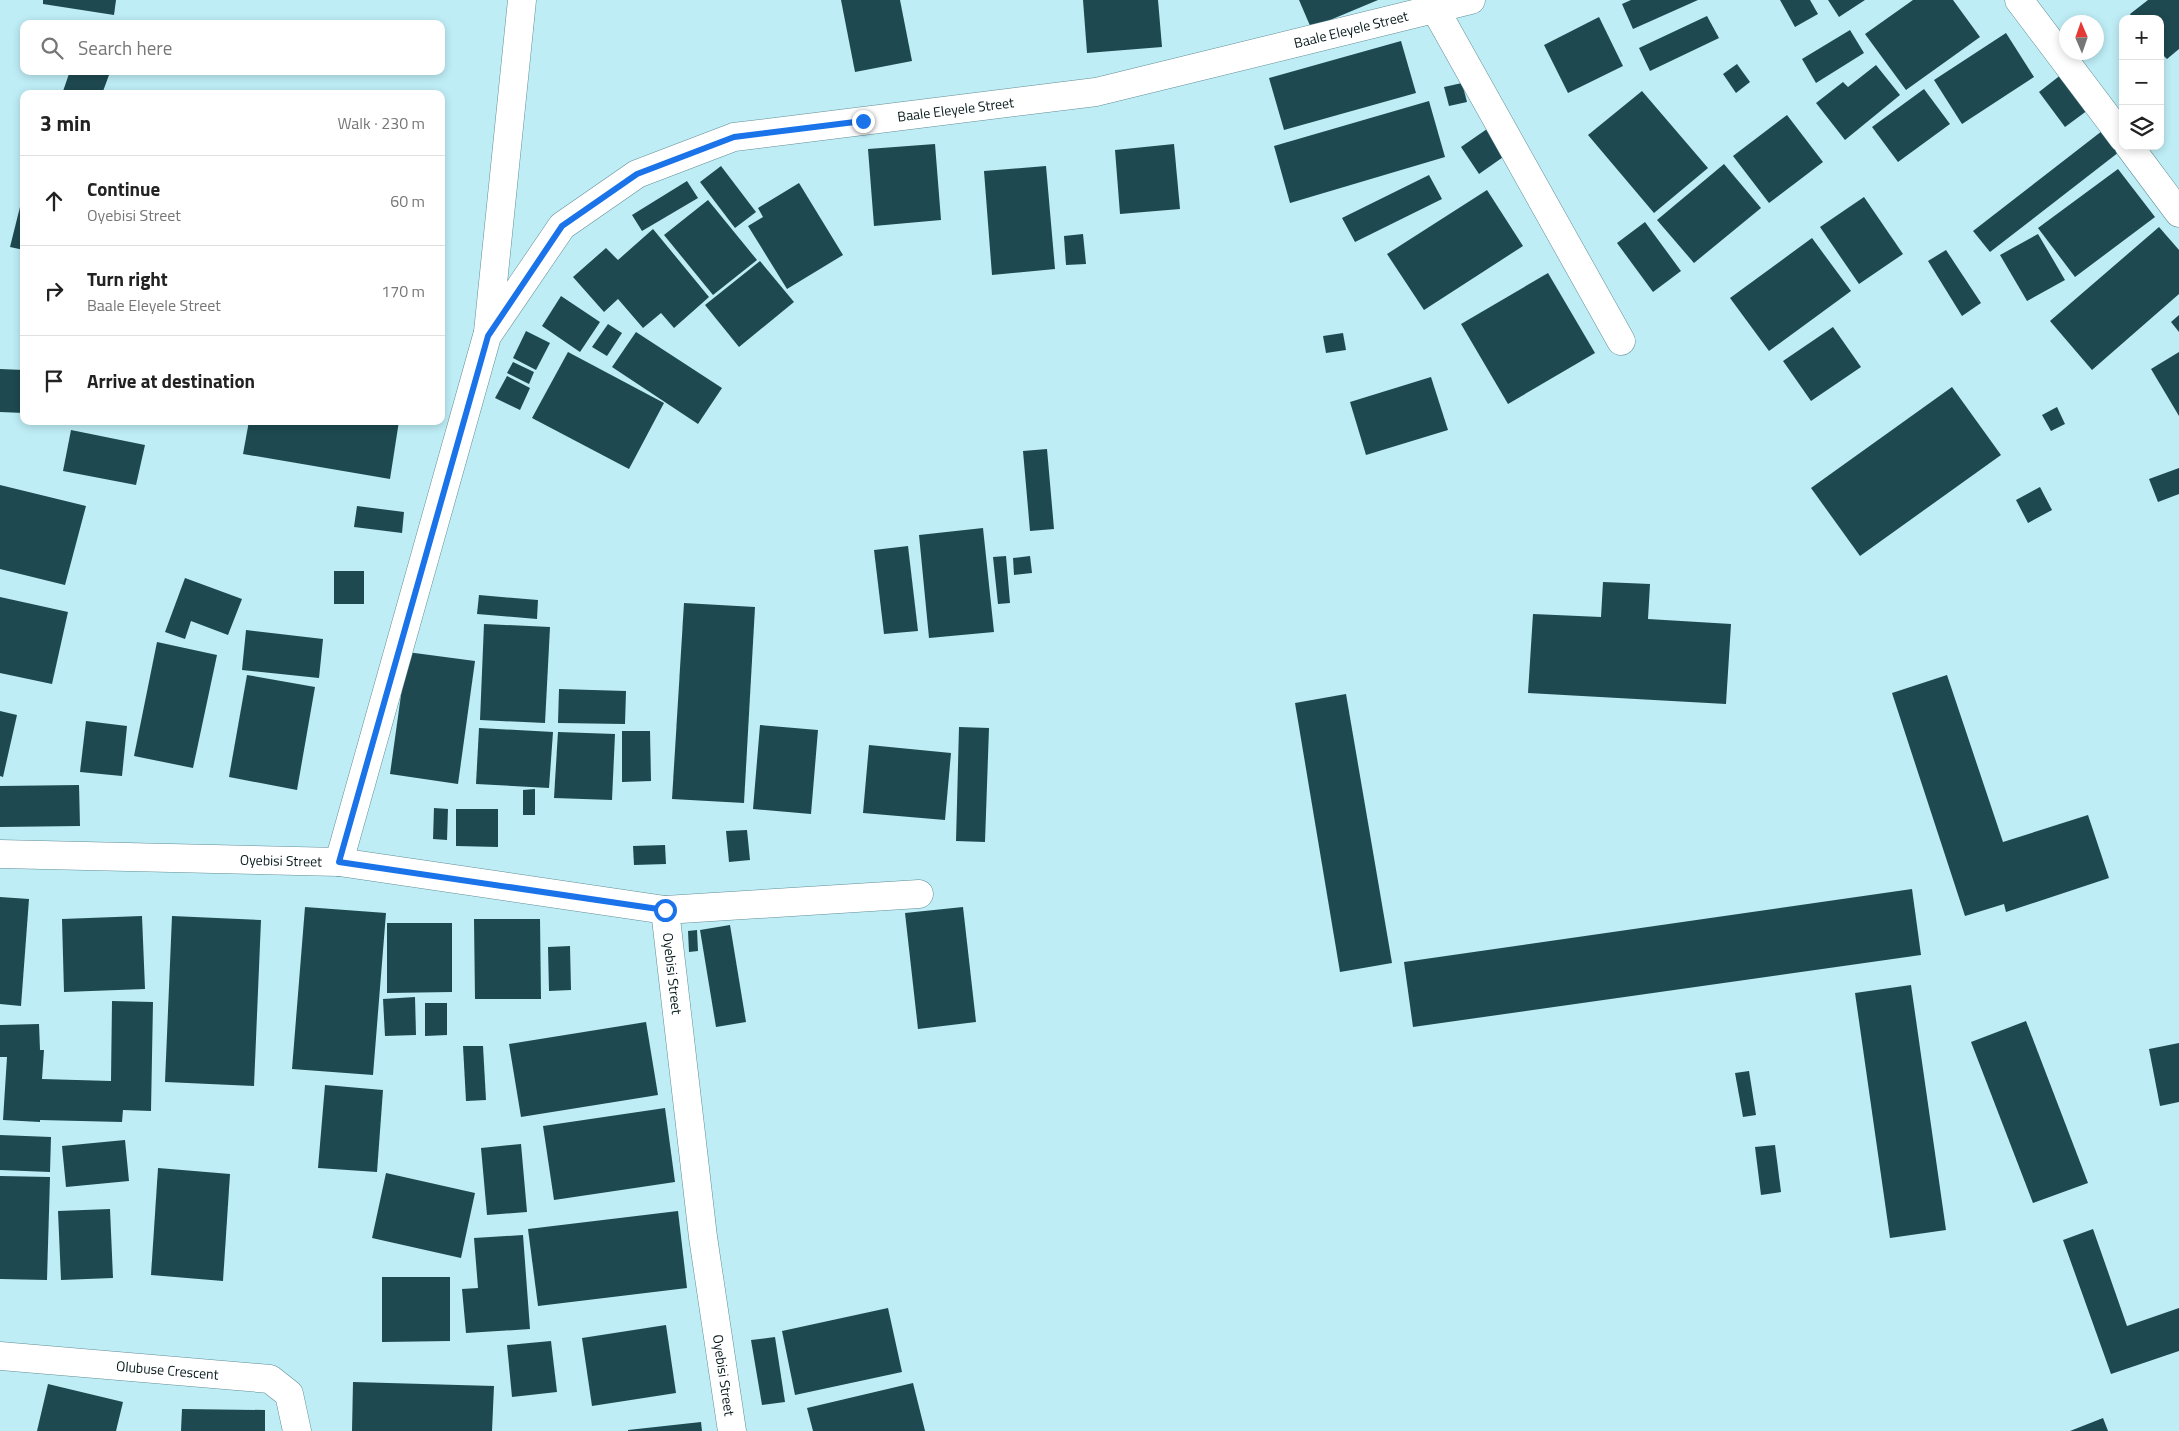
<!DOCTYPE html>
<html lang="en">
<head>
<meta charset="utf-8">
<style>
  body { margin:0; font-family:"Titillium Web",sans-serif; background:#f6f6f6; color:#222 }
  .controls { position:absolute; right:15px; top:15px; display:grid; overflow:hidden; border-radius:10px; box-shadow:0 2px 8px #0003 }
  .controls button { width:45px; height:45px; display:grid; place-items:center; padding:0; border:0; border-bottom:1px solid #e0e0e0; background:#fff; color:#222; font:25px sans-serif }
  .compass { position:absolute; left:2059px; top:15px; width:45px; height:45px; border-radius:50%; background:#fff; box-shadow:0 2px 8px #0003; rotate:358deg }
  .stop { position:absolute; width:15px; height:15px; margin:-11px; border:4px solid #1a73e8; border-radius:50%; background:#fff }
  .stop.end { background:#1a73e8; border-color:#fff; box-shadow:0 1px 5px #0008 }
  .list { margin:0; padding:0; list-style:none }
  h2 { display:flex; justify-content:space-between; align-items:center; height:65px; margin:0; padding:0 20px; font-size:21px }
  h2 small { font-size:16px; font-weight:400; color:#767676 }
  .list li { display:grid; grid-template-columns:32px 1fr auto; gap:15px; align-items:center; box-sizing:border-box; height:90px; padding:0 20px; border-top:1px solid #e0e0e0 }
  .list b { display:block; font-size:19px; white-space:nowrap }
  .list p { margin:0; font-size:16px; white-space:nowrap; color:#767676 }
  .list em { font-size:16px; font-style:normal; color:#767676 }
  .icon { flex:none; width:28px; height:28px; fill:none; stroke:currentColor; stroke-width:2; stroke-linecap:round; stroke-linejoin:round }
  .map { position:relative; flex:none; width:2179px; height:1431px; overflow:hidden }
  .search { position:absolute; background:#fff; box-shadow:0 2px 8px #0003; left:20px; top:20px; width:425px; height:55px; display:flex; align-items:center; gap:12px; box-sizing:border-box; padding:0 18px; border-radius:10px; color:#767676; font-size:19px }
  .panel { position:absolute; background:#fff; box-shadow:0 2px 8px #0003; left:20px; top:90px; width:425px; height:335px; border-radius:10px }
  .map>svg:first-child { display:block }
</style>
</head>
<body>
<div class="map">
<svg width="2179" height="1431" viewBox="0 0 2179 1431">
  <rect width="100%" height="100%" fill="#beedf6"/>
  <g fill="#1e4950">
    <polygon points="43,0 116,0 114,15 43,4"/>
    <polygon points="841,0 900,0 912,61 855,72"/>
    <polygon points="1083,0 1158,0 1162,47 1087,53"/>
    <polygon points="1299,0 1378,0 1311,28"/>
    <polygon points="1631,0 1698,0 1633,29 1622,4"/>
    <polygon points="1780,0 1810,0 1818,14 1795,27"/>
    <polygon points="1828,0 1865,0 1839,17"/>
    <polygon points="1913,0 1953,0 1980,37 1906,90 1865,34"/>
    <polygon points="2148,0 2179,0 2179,49 2167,59 2160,52 2160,19 2133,19 2130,14"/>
    <polygon points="1707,16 1719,38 1650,71 1639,48"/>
    <polygon points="1599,17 1623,66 1568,93 1544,45"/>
    <polygon points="1850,30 1864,53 1816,83 1802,59"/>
    <polygon points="2006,33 2034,77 1962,124 1934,80"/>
    <polygon points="1401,41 1416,93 1284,130 1269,78"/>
    <polygon points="1737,64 1750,82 1736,93 1723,74"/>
    <polygon points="1876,65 1900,95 1845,140 1816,103 1843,82 1848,87"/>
    <polygon points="70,71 97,71 109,75 102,94 62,94"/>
    <polygon points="2062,74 2088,110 2065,127 2039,92"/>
    <polygon points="1462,83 1467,102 1449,106 1444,87"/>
    <polygon points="1924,89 1950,124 1898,162 1872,127"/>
    <polygon points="1642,91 1708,168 1654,213 1588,135"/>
    <polygon points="1429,101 1445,157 1290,203 1274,146"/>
    <polygon points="1787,115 1823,162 1769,203 1733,156"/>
    <polygon points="1487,129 1506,155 1479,174 1461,147"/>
    <polygon points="2102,131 2119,152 1990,252 1973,231"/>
    <polygon points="935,144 941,220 874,226 868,149"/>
    <polygon points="1174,144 1180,209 1120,214 1115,150"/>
    <polygon points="1724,164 1761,208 1694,263 1657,220"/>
    <polygon points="721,166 756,212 735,228 700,182"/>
    <polygon points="1046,166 1055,269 992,275 984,171"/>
    <polygon points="2118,169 2155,217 2075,277 2038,228"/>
    <polygon points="1429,175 1442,199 1355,242 1342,218"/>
    <polygon points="687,181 698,198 642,231 632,215"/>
    <polygon points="799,183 843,255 787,289 748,226 763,217 758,208"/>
    <polygon points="1487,190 1523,246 1424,310 1387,254"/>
    <polygon points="24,191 24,250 10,247"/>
    <polygon points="1864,197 1903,254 1859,284 1820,227"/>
    <polygon points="708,200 757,260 713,295 664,235"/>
    <polygon points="1645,222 1681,271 1653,292 1617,243"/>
    <polygon points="2159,227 2179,250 2179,294 2092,370 2050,321"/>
    <polygon points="653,229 709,297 674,328 661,313 643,328 618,299 604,312 573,277 606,248 618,260"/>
    <polygon points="1083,234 1086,264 1066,265 1064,236"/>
    <polygon points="2038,234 2065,280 2027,301 2000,255"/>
    <polygon points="1812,238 1851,291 1769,351 1730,298"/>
    <polygon points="1946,250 1981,303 1962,316 1928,261"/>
    <polygon points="760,261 794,302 739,347 705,305"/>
    <polygon points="1548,273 1595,353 1508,404 1461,324"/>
    <polygon points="561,296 600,322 580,352 542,326"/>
    <polygon points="2179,315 2179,332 2171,322"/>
    <polygon points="608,324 622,333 607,356 592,347"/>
    <polygon points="1833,327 1861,367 1811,401 1783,361"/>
    <polygon points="526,331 550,343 536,370 513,358"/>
    <polygon points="636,332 722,388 698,424 612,367"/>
    <polygon points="1343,333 1346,350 1326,353 1323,336"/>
    <polygon points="568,352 664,403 629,469 532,418"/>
    <polygon points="2179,352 2179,416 2151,369"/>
    <polygon points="513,362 534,372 529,384 507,373"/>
    <polygon points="0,369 24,370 24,413 0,412"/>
    <polygon points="507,376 530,388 520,410 495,398"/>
    <polygon points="1431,377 1448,430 1366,455 1350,402"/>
    <polygon points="1952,387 2001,455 1860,556 1811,488"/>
    <polygon points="2057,407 2065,424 2051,431 2042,415"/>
    <polygon points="249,421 399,421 390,479 243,454"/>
    <polygon points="71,430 145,445 136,485 63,471"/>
    <polygon points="1047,449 1054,529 1030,531 1023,451"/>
    <polygon points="2179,468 2179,494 2158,502 2149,479"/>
    <polygon points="0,485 86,506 65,585 0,569"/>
    <polygon points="2040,487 2052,510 2028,523 2016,500"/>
    <polygon points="357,506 404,512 402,533 354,527"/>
    <polygon points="983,528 994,632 929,638 919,535"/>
    <polygon points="908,546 918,631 884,634 874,550"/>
    <polygon points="1006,556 1010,603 998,604 993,557"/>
    <polygon points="1030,556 1032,573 1014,575 1013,558"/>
    <rect x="334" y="571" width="30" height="33"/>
    <polygon points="185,578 242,599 228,635 191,621 185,639 165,632"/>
    <polygon points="1603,582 1650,584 1648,619 1731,624 1726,704 1528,693 1533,614 1601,617"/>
    <polygon points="479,595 538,600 537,619 477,614"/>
    <polygon points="0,597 68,612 52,684 0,673"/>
    <polygon points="684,603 755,607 744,803 672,799"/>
    <polygon points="484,624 550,627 545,723 480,720"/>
    <polygon points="246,630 323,639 319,678 242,670"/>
    <polygon points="157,642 217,655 193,768 134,756"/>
    <polygon points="407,652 475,661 458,784 390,774"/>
    <polygon points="247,675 315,687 297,790 229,777"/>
    <polygon points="1947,675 2003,842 2088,815 2109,878 2006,912 2004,904 1965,916 1892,693"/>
    <polygon points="559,689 626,691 625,724 558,723"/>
    <polygon points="1346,694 1392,963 1340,972 1295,703"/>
    <polygon points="0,711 17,715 3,777 0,776"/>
    <polygon points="86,721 127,726 122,776 80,772"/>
    <polygon points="760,725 818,730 811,814 753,809"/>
    <polygon points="959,727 989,728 985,842 956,841"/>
    <polygon points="479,728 553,732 549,788 476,784"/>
    <polygon points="622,731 650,731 651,781 622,782"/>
    <polygon points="558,732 615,734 612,800 554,798"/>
    <polygon points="869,745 951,753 945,820 863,813"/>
    <polygon points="79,785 80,826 0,827 0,786"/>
    <polygon points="535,789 535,815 523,815 523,790"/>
    <polygon points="434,808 448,809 447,840 433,839"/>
    <polygon points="456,809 498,809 498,847 456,846"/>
    <polygon points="747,830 750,860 729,862 726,831"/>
    <polygon points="665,845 666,864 634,865 633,846"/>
    <polygon points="1912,889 1921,955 1413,1027 1404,962"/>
    <polygon points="0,897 29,899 21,1006 0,1004"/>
    <polygon points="305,907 386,913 373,1075 292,1069"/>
    <polygon points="963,907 976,1022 918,1029 905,913"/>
    <polygon points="142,916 145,989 64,992 62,919"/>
    <polygon points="172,916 261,920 254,1086 165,1082"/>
    <polygon points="474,919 540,919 541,999 475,999"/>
    <polygon points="387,923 452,923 452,992 387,993"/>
    <polygon points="730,925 746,1022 716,1027 700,930"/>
    <polygon points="697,930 698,951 689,952 688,931"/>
    <polygon points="570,946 571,990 549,991 548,947"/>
    <polygon points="1911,985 1946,1230 1890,1238 1855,993"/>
    <polygon points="415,997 416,1035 385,1036 383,999"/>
    <polygon points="112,1001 153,1002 151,1111 123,1110 122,1122 40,1120 40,1122 3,1120 7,1057 0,1057 0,1025 39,1024 40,1050 44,1050 42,1079 111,1081"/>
    <polygon points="425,1003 447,1003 447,1035 425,1036"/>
    <polygon points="2026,1021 2088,1183 2033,1203 1971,1042"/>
    <polygon points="646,1022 658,1095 521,1117 509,1044"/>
    <polygon points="2179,1043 2179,1102 2160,1106 2149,1049"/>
    <polygon points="463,1046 483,1046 486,1100 466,1101"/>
    <polygon points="1749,1071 1756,1115 1743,1117 1735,1073"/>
    <polygon points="325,1085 383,1090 377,1172 318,1168"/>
    <polygon points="665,1108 675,1182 554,1200 543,1126"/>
    <polygon points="0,1135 51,1137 50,1172 0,1170"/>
    <polygon points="125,1140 129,1181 66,1187 62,1146"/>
    <polygon points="521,1144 527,1212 487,1215 481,1148"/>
    <polygon points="1775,1145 1781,1192 1761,1195 1755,1147"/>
    <polygon points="158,1168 230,1174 223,1281 151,1275"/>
    <polygon points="386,1173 475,1193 461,1258 372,1238"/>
    <polygon points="0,1176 50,1177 47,1280 0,1279"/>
    <polygon points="110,1209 113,1278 61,1280 58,1211"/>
    <polygon points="678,1211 687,1288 538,1306 528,1229"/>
    <polygon points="2093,1229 2127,1326 2179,1308 2179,1351 2111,1374 2063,1240"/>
    <polygon points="523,1235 530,1329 466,1333 462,1289 478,1288 474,1238"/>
    <polygon points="382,1277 450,1277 450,1341 382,1342"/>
    <polygon points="888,1308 902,1372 795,1395 782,1331"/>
    <polygon points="666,1325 676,1393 592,1406 582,1338"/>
    <polygon points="775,1337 785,1402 762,1405 751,1340"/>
    <polygon points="551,1341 557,1392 512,1397 507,1345"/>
    <polygon points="353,1382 494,1386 492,1431 352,1431"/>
    <polygon points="913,1383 925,1431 813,1431 807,1408"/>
    <polygon points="48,1384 123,1402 116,1431 37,1431"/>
    <polygon points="182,1409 265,1410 265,1431 181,1431"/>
    <polygon points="2103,1418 2108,1431 2070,1431"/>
    <polygon points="701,1422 702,1431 628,1431 628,1430"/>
  </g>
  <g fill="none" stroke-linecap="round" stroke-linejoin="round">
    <defs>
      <g id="minor">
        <polyline points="1430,0 1621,341"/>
        <polyline points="2019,0 2123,138"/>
        <polyline points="2129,146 2179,213"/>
        <polyline points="488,332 522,0"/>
        <path id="s1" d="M0 854 339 862 665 910 919 894"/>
        <path id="s2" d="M339 862 487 336 562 226 637 174 734 137 1096 92 1471 0"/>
        <path id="s3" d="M665 910 703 1237 732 1431"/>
        <path id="s4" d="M0 1356 270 1379 289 1394 297 1431"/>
      </g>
    </defs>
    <use href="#minor" stroke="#628e96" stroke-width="29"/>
    <use href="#minor" stroke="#fff" stroke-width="28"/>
  </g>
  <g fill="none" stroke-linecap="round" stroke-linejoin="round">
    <polyline stroke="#1a73e8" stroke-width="6" points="665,910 339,862 488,336 562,226 637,174 734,137 863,121"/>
  </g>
  <g text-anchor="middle" stroke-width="5" stroke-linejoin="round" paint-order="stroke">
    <g font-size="14" fill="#07191c" stroke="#fff">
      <text dy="5" stroke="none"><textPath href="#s2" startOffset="1502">Baale Eleyele Street</textPath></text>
      <text dy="5" stroke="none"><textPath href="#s2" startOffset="1098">Baale Eleyele Street</textPath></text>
      <text dy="5" stroke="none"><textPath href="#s1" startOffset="281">Oyebisi Street</textPath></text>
      <text dy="5" stroke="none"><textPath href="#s3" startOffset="64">Oyebisi Street</textPath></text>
      <text dy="5" stroke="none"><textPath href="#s4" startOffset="168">Olubuse Crescent</textPath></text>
      <text dy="5" stroke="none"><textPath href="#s3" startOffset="469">Oyebisi Street</textPath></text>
    </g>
  </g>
</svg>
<div class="controls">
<button>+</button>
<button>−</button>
<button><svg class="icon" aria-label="layers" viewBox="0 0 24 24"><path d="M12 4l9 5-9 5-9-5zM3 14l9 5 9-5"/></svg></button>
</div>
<svg class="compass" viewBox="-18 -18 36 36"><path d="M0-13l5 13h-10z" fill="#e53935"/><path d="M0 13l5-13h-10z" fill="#767676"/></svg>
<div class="stop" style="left:665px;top:910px"></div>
<div class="stop end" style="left:863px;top:121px"></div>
<div class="search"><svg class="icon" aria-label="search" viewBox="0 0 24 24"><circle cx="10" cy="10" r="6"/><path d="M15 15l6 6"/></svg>Search here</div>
<section class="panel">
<h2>3 min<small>Walk · 230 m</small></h2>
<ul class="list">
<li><svg class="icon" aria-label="ahead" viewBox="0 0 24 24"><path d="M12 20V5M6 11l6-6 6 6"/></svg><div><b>Continue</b><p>Oyebisi Street</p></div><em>60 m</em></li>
<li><svg class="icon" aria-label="right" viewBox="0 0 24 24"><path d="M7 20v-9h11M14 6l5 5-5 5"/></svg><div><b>Turn right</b><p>Baale Eleyele Street</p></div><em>170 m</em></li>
<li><svg class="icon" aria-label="arrive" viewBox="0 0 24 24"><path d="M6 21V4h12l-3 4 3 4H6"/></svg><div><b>Arrive at destination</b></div></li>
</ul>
</section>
</div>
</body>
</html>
